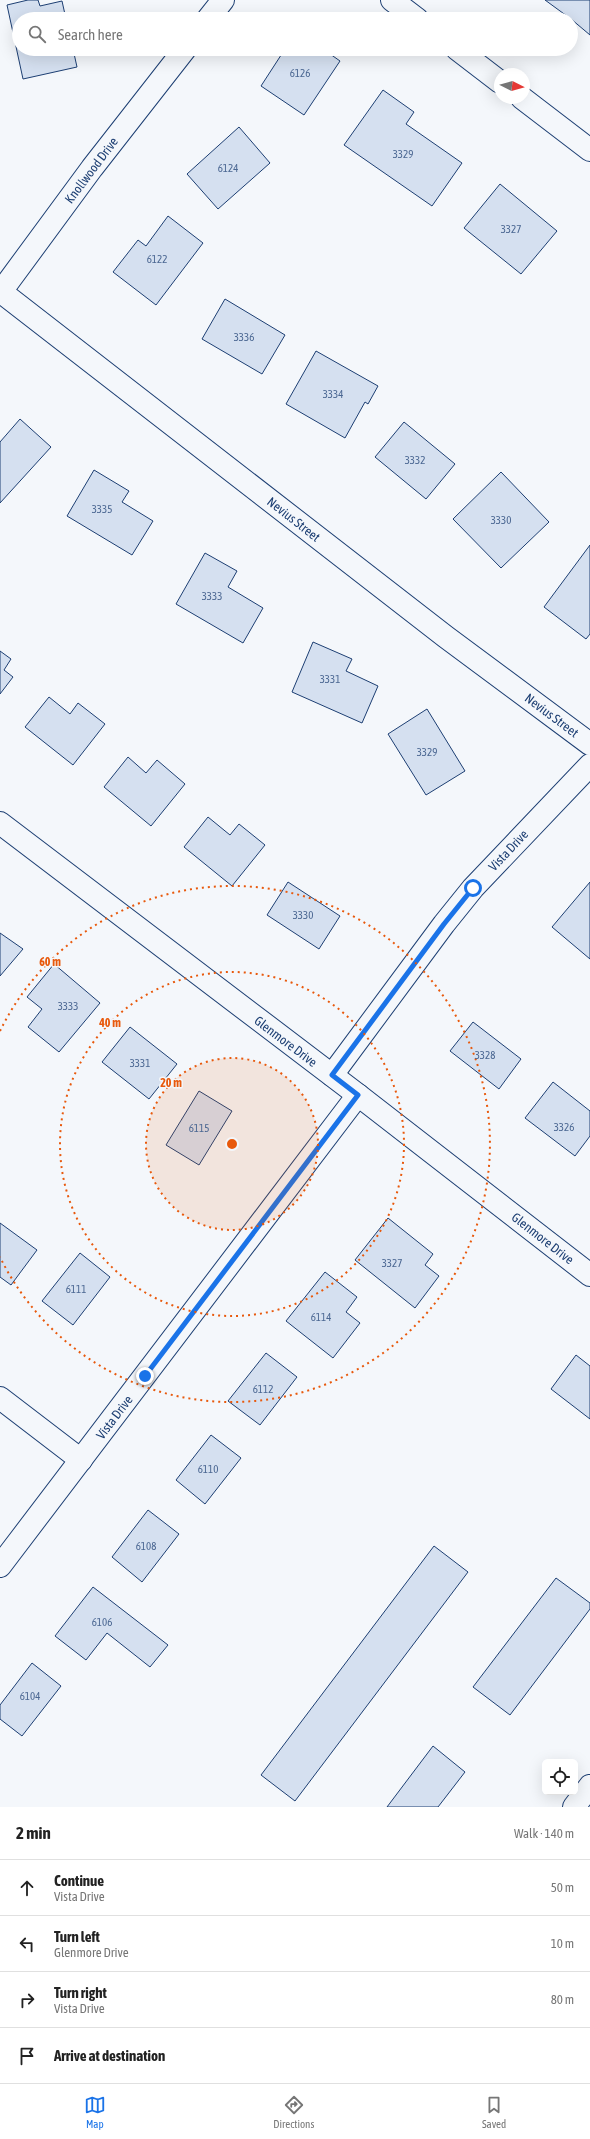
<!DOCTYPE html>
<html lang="en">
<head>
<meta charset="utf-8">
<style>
  body { margin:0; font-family:"Asap Condensed",sans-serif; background:#f6f6f6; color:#222 }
  .controls { position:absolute; right:12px; bottom:12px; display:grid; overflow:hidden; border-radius:6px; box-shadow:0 4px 16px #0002 }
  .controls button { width:36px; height:36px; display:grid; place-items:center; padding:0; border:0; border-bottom:1px solid #e0e0e0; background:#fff; color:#222; font:20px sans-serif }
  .compass { position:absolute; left:494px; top:68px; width:36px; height:36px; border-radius:50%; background:#fff; box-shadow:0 4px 16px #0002; rotate:96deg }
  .stop { position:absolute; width:12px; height:12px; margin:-9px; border:3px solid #1a73e8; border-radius:50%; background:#fff }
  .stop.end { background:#1a73e8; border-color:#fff; box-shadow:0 1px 4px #0008 }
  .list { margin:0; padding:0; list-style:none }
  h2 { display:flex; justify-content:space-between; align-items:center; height:52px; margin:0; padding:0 16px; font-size:17px }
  h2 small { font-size:13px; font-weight:400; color:#767676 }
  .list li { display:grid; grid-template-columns:26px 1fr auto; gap:12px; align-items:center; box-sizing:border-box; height:56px; padding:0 16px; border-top:1px solid #e0e0e0 }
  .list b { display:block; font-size:15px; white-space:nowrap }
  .list p { margin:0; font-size:13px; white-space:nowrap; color:#767676 }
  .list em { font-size:13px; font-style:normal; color:#767676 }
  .icon { flex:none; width:22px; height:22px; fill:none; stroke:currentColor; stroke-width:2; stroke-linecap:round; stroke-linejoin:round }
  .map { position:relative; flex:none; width:590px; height:1807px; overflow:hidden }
  .search { position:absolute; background:#fff; box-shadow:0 4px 16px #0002; left:12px; right:12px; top:12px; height:44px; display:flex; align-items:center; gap:10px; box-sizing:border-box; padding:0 14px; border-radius:22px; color:#767676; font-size:15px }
  .sheet { height:276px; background:#fff }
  nav { display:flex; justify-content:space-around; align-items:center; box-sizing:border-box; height:56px; border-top:1px solid #e0e0e0; background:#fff; font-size:11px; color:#767676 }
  nav a { display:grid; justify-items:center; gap:2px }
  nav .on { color:#1a73e8 }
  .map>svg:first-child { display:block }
</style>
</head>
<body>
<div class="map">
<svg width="590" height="1807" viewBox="0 0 590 1807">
  <rect width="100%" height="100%" fill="#f4f7fb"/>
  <g fill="#d5e0f0" stroke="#1d3f73">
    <polygon points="28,0 38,0 40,6 62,1 66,19 19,19 19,49 73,49 77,67 23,79 7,5"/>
    <polygon points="545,0 590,0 590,35 571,19"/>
    <polygon points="285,49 323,49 340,61 304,115 261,86"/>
    <polygon points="383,90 414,112 406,124 462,163 432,206 344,145"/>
    <polygon points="239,127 270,163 218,209 187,174"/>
    <polygon points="500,184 557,231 521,274 464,228"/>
    <polygon points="168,216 203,243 156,305 113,272 138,240 146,246"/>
    <polygon points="225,299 285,335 262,374 202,339"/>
    <polygon points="316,351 378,386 368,404 365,402 345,438 286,404"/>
    <polygon points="20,419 51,447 0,503 0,442"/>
    <polygon points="404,422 455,464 426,499 375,457"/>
    <polygon points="94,470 129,491 122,502 153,521 132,555 67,516"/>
    <polygon points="501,472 549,522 501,568 453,519"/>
    <polygon points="590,545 590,634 586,639 544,607"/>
    <polygon points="205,553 237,571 228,587 263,608 243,643 176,604"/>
    <polygon points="313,642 352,659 346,671 378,686 362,723 292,692"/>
    <polygon points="0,651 11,659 4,670 13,677 0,694"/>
    <polygon points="49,697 70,714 78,703 105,724 73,765 25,727"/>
    <polygon points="427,709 465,771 426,795 388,734"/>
    <polygon points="128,757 146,773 157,760 185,784 151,826 104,787"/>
    <polygon points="208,817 230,835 239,824 265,845 232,886 184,847"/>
    <polygon points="288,882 340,916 319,949 267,915"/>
    <polygon points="590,882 590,959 552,927"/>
    <polygon points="0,933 23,949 0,976"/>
    <polygon points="54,964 100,1003 59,1052 28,1027 42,1009 27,997"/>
    <polygon points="473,1022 521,1059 499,1089 450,1051"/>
    <polygon points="130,1027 177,1064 149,1099 102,1062"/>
    <polygon points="553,1082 590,1111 590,1136 575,1156 525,1118"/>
    <polygon points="199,1091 232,1111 199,1165 166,1145"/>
    <polygon points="388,1218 433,1254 425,1265 439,1276 415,1308 355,1260"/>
    <polygon points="0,1223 37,1250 11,1285 0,1277"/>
    <polygon points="80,1253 110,1277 73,1325 42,1301"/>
    <polygon points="325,1272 357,1297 346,1312 360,1323 333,1358 286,1321"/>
    <polygon points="266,1353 297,1377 260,1425 228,1401"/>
    <polygon points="576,1355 590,1366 590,1419 551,1389"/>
    <polygon points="211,1435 241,1458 205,1504 176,1480"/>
    <polygon points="148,1510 179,1534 142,1582 112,1557"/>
    <polygon points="434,1546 468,1572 295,1801 261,1775"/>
    <polygon points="556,1578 590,1603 590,1609 510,1715 473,1687"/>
    <polygon points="93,1587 168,1645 150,1667 107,1633 86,1660 55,1636"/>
    <polygon points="32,1663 61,1686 22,1736 0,1719 0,1705"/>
    <polygon points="433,1746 465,1772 438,1807 387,1807"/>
  </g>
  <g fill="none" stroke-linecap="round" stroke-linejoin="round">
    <defs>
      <g id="street">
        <polyline points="392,0 417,19"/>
        <polyline points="208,19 223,0"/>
        <polyline points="457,49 500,82"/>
        <polyline points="522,98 590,150"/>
        <polyline points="0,291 446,637 590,744"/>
        <polyline points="0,293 92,168 185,49"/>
        <polyline points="0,823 358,1095 590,1275"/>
        <polyline points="332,1075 444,924 473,888 590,765"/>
        <polyline points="0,1398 81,1460"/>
        <polyline points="0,1566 358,1095"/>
        <polyline points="574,1807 590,1786"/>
      </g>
    </defs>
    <use href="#street" stroke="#1d3f73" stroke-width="24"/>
    <use href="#street" stroke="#f4f7fb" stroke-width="22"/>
  </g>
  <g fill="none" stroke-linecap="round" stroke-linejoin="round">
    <polyline stroke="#1a73e8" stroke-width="5" points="145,1376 358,1095 332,1075 444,924 473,888"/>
  </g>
  <circle cx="232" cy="1144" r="86" fill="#e8590c" fill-opacity=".12"/>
  <g fill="none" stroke="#e8590c" stroke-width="2" stroke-dasharray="2 4">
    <circle cx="232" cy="1144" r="86"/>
    <circle cx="232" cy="1144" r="172"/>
    <path d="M0 1031A258 258 0 1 1 0 1257"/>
  </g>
  <g text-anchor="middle" stroke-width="3" stroke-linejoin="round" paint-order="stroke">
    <g font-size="11" fill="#4b6792">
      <text x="300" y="77">6126</text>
      <text x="403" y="158">3329</text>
      <text x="228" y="172">6124</text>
      <text x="511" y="233">3327</text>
      <text x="157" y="263">6122</text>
      <text x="244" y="341">3336</text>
      <text x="333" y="398">3334</text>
      <text x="415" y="464">3332</text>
      <text x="102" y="513">3335</text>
      <text x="501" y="524">3330</text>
      <text x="212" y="600">3333</text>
      <text x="330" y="683">3331</text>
      <text x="427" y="756">3329</text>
      <text x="303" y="919">3330</text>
      <text x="68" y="1010">3333</text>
      <text x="485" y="1059">3328</text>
      <text x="140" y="1067">3331</text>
      <text x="564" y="1131">3326</text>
      <text x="199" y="1132">6115</text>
      <text x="392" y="1267">3327</text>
      <text x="76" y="1293">6111</text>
      <text x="321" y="1321">6114</text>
      <text x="263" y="1393">6112</text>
      <text x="208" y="1473">6110</text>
      <text x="146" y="1550">6108</text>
      <text x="102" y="1626">6106</text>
      <text x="30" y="1700">6104</text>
    </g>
    <g font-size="13" fill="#1d3f73" stroke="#f4f7fb">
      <text transform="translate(91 170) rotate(-53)" y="5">Knollwood Drive</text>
      <text transform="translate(294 519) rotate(38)" y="5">Nevius Street</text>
      <text transform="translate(552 715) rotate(37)" y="5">Nevius Street</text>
      <text transform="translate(508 850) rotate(-47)" y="5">Vista Drive</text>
      <text transform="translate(286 1041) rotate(37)" y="5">Glenmore Drive</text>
      <text transform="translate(543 1238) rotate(38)" y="5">Glenmore Drive</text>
      <text transform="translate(114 1417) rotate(-53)" y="5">Vista Drive</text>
    </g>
  </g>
  <circle cx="232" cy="1144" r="6" fill="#e8590c" stroke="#f4f7fb" stroke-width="2"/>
  <g font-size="12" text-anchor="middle" font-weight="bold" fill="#e8590c" stroke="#f4f7fb" stroke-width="3" stroke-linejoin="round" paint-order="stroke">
    <text x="50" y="966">60 m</text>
    <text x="110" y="1027">40 m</text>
    <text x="171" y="1087">20 m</text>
  </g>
</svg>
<div class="controls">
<button><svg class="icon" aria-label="locate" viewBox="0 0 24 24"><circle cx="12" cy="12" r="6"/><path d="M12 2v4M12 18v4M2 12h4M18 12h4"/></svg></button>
</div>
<svg class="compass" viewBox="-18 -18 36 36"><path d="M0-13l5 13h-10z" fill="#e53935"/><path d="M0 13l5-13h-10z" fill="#767676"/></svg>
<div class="stop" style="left:473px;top:888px"></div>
<div class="stop end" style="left:145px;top:1376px"></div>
<div class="search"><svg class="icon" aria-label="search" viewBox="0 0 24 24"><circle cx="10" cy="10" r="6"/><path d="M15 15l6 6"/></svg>Search here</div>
</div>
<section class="sheet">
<h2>2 min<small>Walk · 140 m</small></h2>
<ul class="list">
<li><svg class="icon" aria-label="ahead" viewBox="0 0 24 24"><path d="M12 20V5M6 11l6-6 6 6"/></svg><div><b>Continue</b><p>Vista Drive</p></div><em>50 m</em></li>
<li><svg class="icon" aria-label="left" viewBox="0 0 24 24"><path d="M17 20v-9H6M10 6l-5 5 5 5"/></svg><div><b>Turn left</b><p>Glenmore Drive</p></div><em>10 m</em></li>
<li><svg class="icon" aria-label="right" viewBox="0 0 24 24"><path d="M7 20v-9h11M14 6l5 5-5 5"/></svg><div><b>Turn right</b><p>Vista Drive</p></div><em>80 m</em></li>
<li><svg class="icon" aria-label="arrive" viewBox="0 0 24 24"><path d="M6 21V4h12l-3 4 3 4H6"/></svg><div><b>Arrive at destination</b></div></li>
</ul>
</section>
<nav>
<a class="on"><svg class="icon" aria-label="map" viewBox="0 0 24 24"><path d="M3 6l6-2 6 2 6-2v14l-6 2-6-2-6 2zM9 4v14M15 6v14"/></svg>Map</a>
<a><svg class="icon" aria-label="directions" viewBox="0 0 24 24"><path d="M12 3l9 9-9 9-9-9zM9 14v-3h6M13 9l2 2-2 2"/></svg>Directions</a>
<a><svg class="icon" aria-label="saved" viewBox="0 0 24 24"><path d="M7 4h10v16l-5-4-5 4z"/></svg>Saved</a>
</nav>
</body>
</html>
